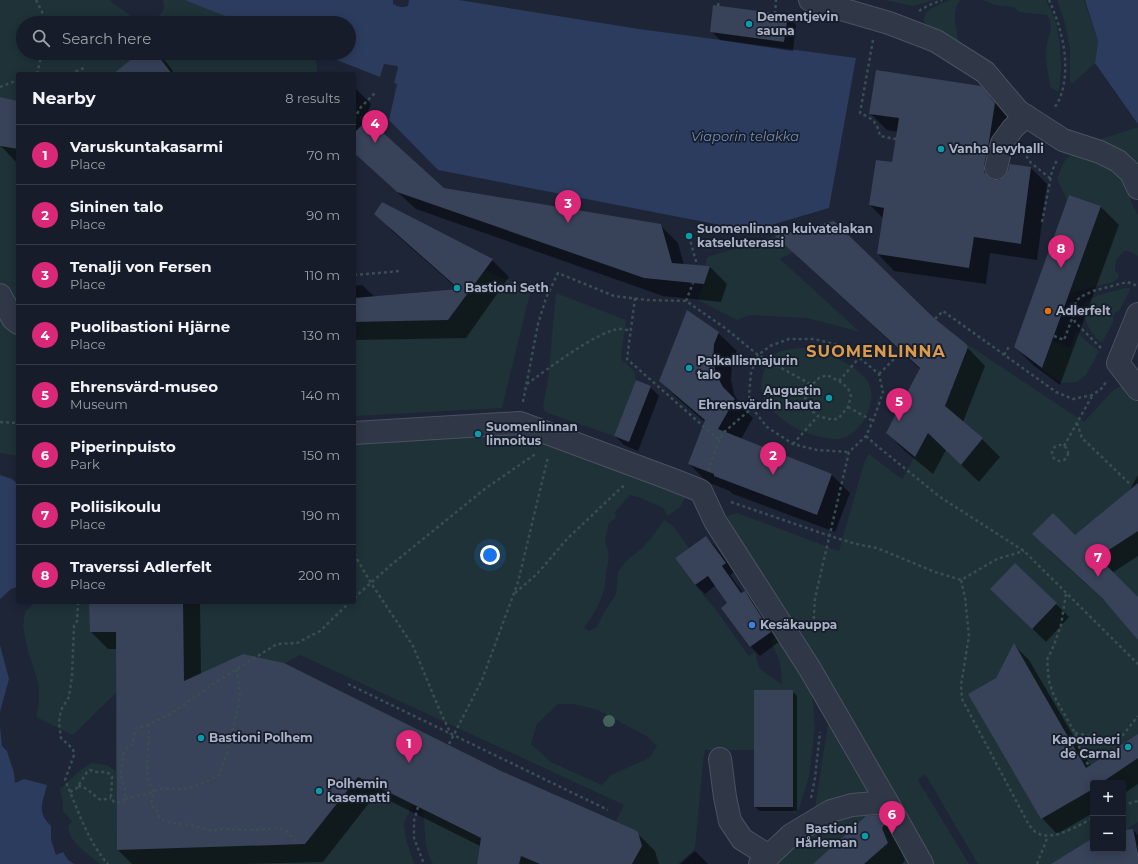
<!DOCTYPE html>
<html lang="en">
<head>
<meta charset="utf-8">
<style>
  body { margin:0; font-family:Montserrat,sans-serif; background:#232935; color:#f1f3f6 }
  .controls { position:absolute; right:12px; bottom:12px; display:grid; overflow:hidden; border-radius:4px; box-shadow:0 2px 10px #0003 }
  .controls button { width:36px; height:36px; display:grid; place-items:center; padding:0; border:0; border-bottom:1px solid #353a46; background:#161c29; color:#f1f3f6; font:20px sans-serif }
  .you { position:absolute; left:490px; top:555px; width:14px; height:14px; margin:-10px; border:3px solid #fff; border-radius:50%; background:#1a73e8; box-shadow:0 0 0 6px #1a73e833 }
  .badge { display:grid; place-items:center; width:26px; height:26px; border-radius:50%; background:#db2777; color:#fff; font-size:13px; font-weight:700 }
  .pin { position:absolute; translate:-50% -33px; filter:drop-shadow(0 1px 2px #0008) }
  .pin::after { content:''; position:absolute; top:21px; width:14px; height:12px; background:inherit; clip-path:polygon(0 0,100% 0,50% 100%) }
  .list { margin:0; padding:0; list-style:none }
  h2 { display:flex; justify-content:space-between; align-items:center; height:52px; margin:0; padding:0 16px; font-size:17px }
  h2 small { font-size:13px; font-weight:400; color:#9ea1a8 }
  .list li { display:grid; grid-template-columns:26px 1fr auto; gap:12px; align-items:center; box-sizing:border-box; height:60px; padding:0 16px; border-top:1px solid #353a46 }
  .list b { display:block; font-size:15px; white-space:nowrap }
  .list p { margin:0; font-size:13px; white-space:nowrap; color:#9ea1a8 }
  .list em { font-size:13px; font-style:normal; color:#9ea1a8 }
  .icon { flex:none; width:22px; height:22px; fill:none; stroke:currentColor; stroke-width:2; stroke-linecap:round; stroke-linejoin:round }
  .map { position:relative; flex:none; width:1138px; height:864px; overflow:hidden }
  .search { position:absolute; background:#161c29; box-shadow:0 2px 10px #0003; left:16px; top:16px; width:340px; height:44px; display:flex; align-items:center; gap:10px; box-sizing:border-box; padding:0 14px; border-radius:22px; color:#9ea1a8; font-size:15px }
  .panel { position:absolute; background:#161c29; box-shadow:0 2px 10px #0003; left:16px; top:72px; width:340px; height:532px; border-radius:4px }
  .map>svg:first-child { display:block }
</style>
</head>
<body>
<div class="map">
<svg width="1138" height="864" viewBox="0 0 1138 864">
  <rect width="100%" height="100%" fill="#1d2537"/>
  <g fill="#1f3238" fill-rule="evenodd">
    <polygon points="0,0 109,0 131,16 156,21 164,9 163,0 184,0 243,23 23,23 23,53 139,53 113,74 18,74 18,101 5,98 0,103"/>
    <polygon points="884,0 934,0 913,6"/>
    <path d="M950 0H961C950 10 957 31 959 43L931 28 924 22C924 20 924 17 925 15 928 8 943 3 950 0Z"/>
    <path d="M982 0H1046C1049 7 1053 13 1055 20 1061 39 1063 74 1058 92L1050 87 1046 59 1047 43 1051 30 1050 20 1047 15 1019 12 1013 7 995 5Z"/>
    <polygon points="1057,0 1084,0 1098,41 1095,63 1072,84 1070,81 1070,48 1064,20"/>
    <polygon points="156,53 316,53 317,74 172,74"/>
    <polygon points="1138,127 1138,171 1103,142 1101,139"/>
    <polygon points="0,147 18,149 18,456 0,453"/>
    <polygon points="1073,154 1084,155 1122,175 1133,206 1138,215 1138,256 1129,251 1124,251 1116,260 1115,271 1119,274 1118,278 1113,282 1070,293 1101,206 1069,195 1067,201 1057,178 1065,160"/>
    <polygon points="775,236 793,252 780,259 860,332 807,318 750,315 737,320 698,300 710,265 705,265 707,257"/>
    <polygon points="484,270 531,290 502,408 354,416 354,322 448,320"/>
    <path d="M1125 288H1129L1130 290 1119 311 1116 312 1113 316V322L1102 343C1095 338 1089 330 1086 321 1084 316 1081 309 1085 303 1091 295 1115 291 1125 288Z"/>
    <polygon points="556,293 626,320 621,359 634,371 636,380 614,436 545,412 543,406 548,381"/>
    <polygon points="1076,331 1086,341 1099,351 1086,375 1077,382 1061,383 1045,371 1042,368 1052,341 1070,348"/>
    <polygon points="964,342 1084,422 1112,391 1121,386 1126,388 1138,402 1138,822 1126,830 1123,830 1123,783 1093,783 1093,838 1053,864 978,864 925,774 918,780 969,864 929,864 729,528 728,516 737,513 839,551 865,460 869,454 902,479 930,429 946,450 961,465 983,438 945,406"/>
    <path d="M802 348C823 352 841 358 858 371 861 374 866 378 868 382 880 402 859 440 835 439 810 438 779 423 765 401 757 387 763 363 775 354 783 349 793 349 802 348Z"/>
    <path d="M520 434 581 452 685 498 680 507 668 516 663 508 638 497 630 495 615 512 616 518 609 523 605 540 609 555 604 591 596 610 584 628 589 631 597 627 606 609 616 594 618 572 628 559 640 550 652 537 664 520 673 526 689 548 675 558 695 585 717 611 749 656 755 652 759 668 767 674 782 684C781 665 780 658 770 641L779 635 812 692 815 729 809 776 799 809 793 814V691L754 750H705L703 762 695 849 678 864H632L642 846 638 832 616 821 624 805 300 655 274 669 413 804 404 823 406 839 414 864H100L80 848 70 836 68 826 72 822 67 815 63 811V803L60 789 78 772 91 763 107 765 116 771V693L73 735 36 717 39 703V685L28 651 23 626 25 612 35 602H354V442ZM558 704H573L598 710 648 737 657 746 649 758 611 775 602 785 551 762 531 744 537 724Z"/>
    <polygon points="828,723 868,786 870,792 868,794 815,808"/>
    <path d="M423 810 482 839 540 864H519V862L480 846 477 864H433C423 848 426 828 423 810Z"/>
    <polygon points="874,810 813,864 775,864 792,849 832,818 849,813 874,810 879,811 894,822 903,840 911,864 864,864 888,843 882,828 885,824"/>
  </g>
  <g fill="#2c3c5e">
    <path d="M184 0H393V4C397 7 403 8 408 6L409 0H459L639 29 856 58 829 208 751 231 438 170 389 120 397 84 394 83 398 68 397 66 384 64 380 77 319 53H349V23H243Z"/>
    <polygon points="1085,0 1138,0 1138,124 1095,63 1098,41"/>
    <polygon points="0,475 12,479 18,484 18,587 11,589 0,599"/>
    <polygon points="0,645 9,679 0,712"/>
    <path d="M0 726 2 746 7 751 14 773 15 783 24 779 47 785C43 802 36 812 51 826V840L56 855 63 852 68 860 74 864H0Z"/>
  </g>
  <g fill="#0007">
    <polygon points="787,16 796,25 793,51 720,40 711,31"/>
    <polygon points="141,53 157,53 167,63 175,74 115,74"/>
    <polygon points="354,87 371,104 362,126 443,189 660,225 678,243 684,265 710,267 727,284 721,302 663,296 416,209 354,153"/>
    <polygon points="980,87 997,104 1011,121 1004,165 1001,180 1031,168 1047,184 1037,260 990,253 986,284 894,271 878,254 884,219 870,205 893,164 898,132 887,130 870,113"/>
    <polygon points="18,102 18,164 0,145 0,105"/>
    <polygon points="1070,196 1101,207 1119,225 1060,385 1033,365 1015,347"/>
    <polygon points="375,213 492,260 509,277 466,338 354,340 354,286 362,285 375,297 459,290 392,231"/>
    <polygon points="794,253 963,343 985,366 963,422 982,439 1000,457 979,482 946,450 933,474 905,451 887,433 920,369"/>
    <polygon points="718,333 737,351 732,362 731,380 734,394 741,406 753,418 741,439 832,475 850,493 835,532 733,494 730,491 707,482 689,464 705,422 678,399 660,381"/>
    <polygon points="650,387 659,396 638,451 624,445 615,436"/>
    <polygon points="1138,475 1138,556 1112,573 1138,598 1138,638 1109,605 1049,550 1075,536 1128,493"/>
    <polygon points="706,537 715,546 734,572 730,575 743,593 745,592 754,601 780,641 760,656 751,647 723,608 729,603 716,585 705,594 696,585 676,558"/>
    <polygon points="90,602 200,602 201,675 499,770 637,833 655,851 659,864 478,864 480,846 376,794 323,862 243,864 132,864 118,850 117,649 108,649 91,632"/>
    <polygon points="1005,602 1056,604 1069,617 1046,642"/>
    <polygon points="1014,645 1029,660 1091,766 1138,735 1138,784 1123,794 1123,783 1093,783 1093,813 1057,834 1042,818 996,679"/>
    <polygon points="792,691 797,696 797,811 760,811 755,807"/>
    <polygon points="878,816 896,834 902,843 899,846 905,861 902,864 814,864"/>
    <polygon points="1133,830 1138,835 1138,864 1054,864 1093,839 1093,849 1123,849 1123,831"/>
    <polygon points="695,851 708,864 680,864"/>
  </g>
  <g fill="#384258">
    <polygon points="713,5 788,15 784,42 710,32"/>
    <polygon points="139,53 156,53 172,74 113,74"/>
    <polygon points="876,70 981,86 995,103 988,148 984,165 984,172 988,177 993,180 999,180 1005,176 1008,171 1010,164 1031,167 1021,244 974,237 969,268 877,254 884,208 869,205 876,160 892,162 899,118 869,114"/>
    <polygon points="0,97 18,101 18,149 0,146"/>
    <polygon points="368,119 444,188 661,224 672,263 710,266 704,284 644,278 397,192 354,153 354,133"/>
    <polygon points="1069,195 1101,206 1042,368 1014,347"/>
    <polygon points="382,202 493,259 448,320 354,322 354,298 459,289 374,214"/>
    <polygon points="834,221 935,319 964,342 968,347 945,406 983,438 961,465 928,433 915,457 886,433 920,368 775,236"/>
    <polygon points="687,310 719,332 714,344 713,361 716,374 723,387 735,399 718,429 832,474 817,515 714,476 714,474 688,464 705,420 659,381"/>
    <polygon points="636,380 651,386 629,442 614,436"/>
    <polygon points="1138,483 1138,531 1098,557 1138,597 1138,640 1103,599 1032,534 1053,513 1075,535"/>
    <polygon points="706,536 726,563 722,566 741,593 745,591 771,632 750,647 721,608 727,603 708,576 695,585 675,558"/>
    <polygon points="1015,563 1057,603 1032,629 990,589"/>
    <polygon points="89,602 183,602 184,681 243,654 284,663 499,770 633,829 638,832 642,846 632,864 540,864 521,856 519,864 477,864 481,838 358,777 305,844 117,850 116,632 90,632"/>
    <polygon points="1014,643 1086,768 1138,734 1138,758 1101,783 1093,783 1093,789 1041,819 968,694 996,678"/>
    <rect x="754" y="690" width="39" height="117"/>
    <polygon points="879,815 885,824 882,828 888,843 864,864 813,864 866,816"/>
    <polygon points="1133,829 1138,853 1138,864 1051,864 1093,838 1093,849 1123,849 1123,830"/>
  </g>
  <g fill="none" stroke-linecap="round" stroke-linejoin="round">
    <defs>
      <g id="minor">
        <polyline points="810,0 889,23 936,41 985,72 1018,111 1043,127 1063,140 1100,152 1118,161 1131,173 1138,188"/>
        <polyline points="996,168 1002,143 1013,128 1026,116"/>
        <polyline points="0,295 13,319 18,323"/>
        <polyline points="1138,314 1118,363 1138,389"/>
        <polyline points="354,433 520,423 671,479 701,491 715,521 810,669 887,802 922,864"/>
        <polyline points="720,759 725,797 730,821 742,839 769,856"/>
        <polyline points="760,864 791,835 831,811 852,805 887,802"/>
      </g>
    </defs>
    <use href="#minor" stroke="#4b5262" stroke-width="24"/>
    <g stroke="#394e52" stroke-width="2.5" stroke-dasharray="3 3" stroke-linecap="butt">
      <polyline points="36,0 44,16 44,23"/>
      <path d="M1049 0C1062 28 1071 65 1061 95 1060 100 1056 104 1054 109"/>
      <polyline points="718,6 719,0"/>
      <polyline points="919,11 927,6 942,0"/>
      <polyline points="775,14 776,0"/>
      <path d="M873 40 860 113C873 119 877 122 880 136L896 139"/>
      <polyline points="37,74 42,53"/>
      <polyline points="70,74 84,68"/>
      <polyline points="0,87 18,80"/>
      <polyline points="354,119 361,107 375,93"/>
      <polyline points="1023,151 1031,163 1051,179"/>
      <polyline points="1042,222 1052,171 1057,160"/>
      <polyline points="689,236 697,265"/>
      <polyline points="354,275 400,271"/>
      <polyline points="635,298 627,359 719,440"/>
      <polyline points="686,301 693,283"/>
      <polyline points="935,319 943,311 1056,392 1073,399 1092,395 1101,389 1106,382"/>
      <polyline points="1054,336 1064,340 1073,316"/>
      <polyline points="1101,348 1075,322 1073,315 1076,302 1080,297 1093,291 1127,282 1138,286"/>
      <polyline points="1004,355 1010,345"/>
      <polyline points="879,374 902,351"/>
      <polyline points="839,381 859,358"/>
      <path d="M527 384C545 371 601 328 621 329 624 329 628 330 630 331"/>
      <polyline points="523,402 538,324 546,298 558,273 614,296 647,300 686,301 725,328 758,355 812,385"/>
      <polyline points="848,407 873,421"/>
      <polyline points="0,422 18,423"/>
      <polyline points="1077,423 1082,438 1131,485"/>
      <polyline points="866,436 876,445 940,497 1024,551 1138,664"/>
      <polyline points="793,444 818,416 829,419 838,419 848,407 851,396 848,388 839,381 827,375 819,378 812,385 805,399 806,406 818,416"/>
      <circle cx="1060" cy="453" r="8"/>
      <polyline points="1064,446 1092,396"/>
      <polyline points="708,471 718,443 723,433 752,408"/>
      <polyline points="731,502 830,536 856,544 877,548 935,572 961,580 997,559 1024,551"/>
      <polyline points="354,554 371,583 413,646 440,711 451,734"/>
      <path d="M961 580 965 597 969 636 961 685 962 699 1029 825C1031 827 1033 831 1036 832 1051 843 1079 825 1093 818"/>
      <polyline points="515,593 537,574 567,539 622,487 626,486"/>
      <polyline points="1066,594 1061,625 1054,645 1047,660 1049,681 1054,696 1075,733 1080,750 1089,766"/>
      <polyline points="354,598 391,565 486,488 537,453"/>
      <path d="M78 602 77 621 74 626 72 676 69 697 61 710 59 722 61 738 73 749 74 755 65 780C78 809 86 839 108 864"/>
      <polyline points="813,631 815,598 849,452 866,436 873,421 883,392 879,374 846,347 814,339 789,339 770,346 758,355 751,373 749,395 752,408 767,427 793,444 817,450 849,452"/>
      <path d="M237 669 240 698 228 750 219 775C208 781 195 787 183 789 173 790 162 786 154 792L125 799V789L122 780 121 771 123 759 124 751 127 748 132 745 136 728 149 724 172 713 213 684 277 644 297 643 320 631 350 602"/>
      <polyline points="348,684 608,810"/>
      <polyline points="149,724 148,758 147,769 148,781 154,792 152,797 151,805 157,811 160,819 167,822 191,825 212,831 223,829 255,830 279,828 286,831 296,841"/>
      <polyline points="1075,733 1104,739 1123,735 1138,716"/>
      <polyline points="449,744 482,680 518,582 548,457"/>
      <path d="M78 786C88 787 92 795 101 800L111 798"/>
      <polyline points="70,792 77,788 87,772 90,770 97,772 106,772 110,774 112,777 111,798 114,802 121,802 125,799"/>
      <polyline points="811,798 815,778 820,732"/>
      <polyline points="1123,805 1138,801"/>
      <polyline points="418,807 414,821 414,838 424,864"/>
      <polyline points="1037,864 1048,836"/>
    </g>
    <use href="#minor" stroke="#303747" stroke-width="22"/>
  </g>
  <circle fill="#426357" cx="609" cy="721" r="6"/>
  <g fill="#0f9aa8" stroke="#161d2b" stroke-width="1.5">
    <circle cx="749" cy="24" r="4"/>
    <circle cx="941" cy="149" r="4"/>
    <circle cx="689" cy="236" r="4"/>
    <circle cx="457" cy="288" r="4"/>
    <circle cx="689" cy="368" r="4"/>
    <circle cx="829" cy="398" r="4"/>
    <circle cx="478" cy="434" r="4"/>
    <circle cx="201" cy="738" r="4"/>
    <circle cx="1128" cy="747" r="4"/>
    <circle cx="319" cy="791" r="4"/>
    <circle cx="865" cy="836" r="4"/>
  </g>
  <circle fill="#e8710a" stroke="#161d2b" stroke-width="1.5" cx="1048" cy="311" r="4"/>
  <circle fill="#3f7fe0" stroke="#161d2b" stroke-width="1.5" cx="752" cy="625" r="4"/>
  <g text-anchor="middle" stroke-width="3.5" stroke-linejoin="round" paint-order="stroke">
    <g font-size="12" font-weight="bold" fill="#aab1c5" stroke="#161d2b" text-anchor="start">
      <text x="757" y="21">Dementjevin<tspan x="757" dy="14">sauna</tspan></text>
      <text x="949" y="153">Vanha levyhalli</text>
      <text x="697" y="233">Suomenlinnan kuivatelakan<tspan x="697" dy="14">katseluterassi</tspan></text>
      <text x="465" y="292">Bastioni Seth</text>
      <text x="1056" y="315">Adlerfelt</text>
      <text x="697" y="365">Paikallismajurin<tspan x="697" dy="14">talo</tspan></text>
      <text x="821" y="395" text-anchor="end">Augustin<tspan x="821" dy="14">Ehrensvärdin hauta</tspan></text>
      <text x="486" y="431">Suomenlinnan<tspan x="486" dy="14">linnoitus</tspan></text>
      <text x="760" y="629">Kesäkauppa</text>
      <text x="209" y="742">Bastioni Polhem</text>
      <text x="1120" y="744" text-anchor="end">Kaponieeri<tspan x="1120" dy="14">de Carnal</tspan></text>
      <text x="327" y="788">Polhemin<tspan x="327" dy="14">kasematti</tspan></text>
      <text x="857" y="833" text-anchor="end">Bastioni<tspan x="857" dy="14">Hårleman</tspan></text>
    </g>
    <g font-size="13" font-style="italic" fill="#768bb5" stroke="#161d2b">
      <text x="745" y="141">Viaporin telakka</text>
    </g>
    <g font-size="16" font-weight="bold" letter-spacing="1" fill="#dc9a4d" stroke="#161d2b">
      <text x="876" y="357">SUOMENLINNA</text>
    </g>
  </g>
</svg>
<div class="controls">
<button>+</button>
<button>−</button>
</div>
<div class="you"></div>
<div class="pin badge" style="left:409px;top:763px">1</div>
<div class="pin badge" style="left:773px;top:475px">2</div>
<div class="pin badge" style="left:568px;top:223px">3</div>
<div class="pin badge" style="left:375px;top:143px">4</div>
<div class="pin badge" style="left:899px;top:421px">5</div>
<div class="pin badge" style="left:892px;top:834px">6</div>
<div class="pin badge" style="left:1098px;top:577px">7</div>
<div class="pin badge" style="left:1061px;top:268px">8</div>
<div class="search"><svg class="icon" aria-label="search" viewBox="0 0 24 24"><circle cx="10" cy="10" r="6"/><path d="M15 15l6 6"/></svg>Search here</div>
<section class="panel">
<h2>Nearby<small>8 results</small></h2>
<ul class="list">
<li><span class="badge">1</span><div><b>Varuskuntakasarmi</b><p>Place</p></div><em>70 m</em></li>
<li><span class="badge">2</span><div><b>Sininen talo</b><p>Place</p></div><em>90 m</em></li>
<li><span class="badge">3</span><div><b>Tenalji von Fersen</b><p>Place</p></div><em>110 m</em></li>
<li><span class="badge">4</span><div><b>Puolibastioni Hjärne</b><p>Place</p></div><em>130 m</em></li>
<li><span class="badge">5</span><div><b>Ehrensvärd-museo</b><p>Museum</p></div><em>140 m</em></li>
<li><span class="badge">6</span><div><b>Piperinpuisto</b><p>Park</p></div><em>150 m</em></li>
<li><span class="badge">7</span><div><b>Poliisikoulu</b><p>Place</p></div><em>190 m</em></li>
<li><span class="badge">8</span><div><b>Traverssi Adlerfelt</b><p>Place</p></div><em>200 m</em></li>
</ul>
</section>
</div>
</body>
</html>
